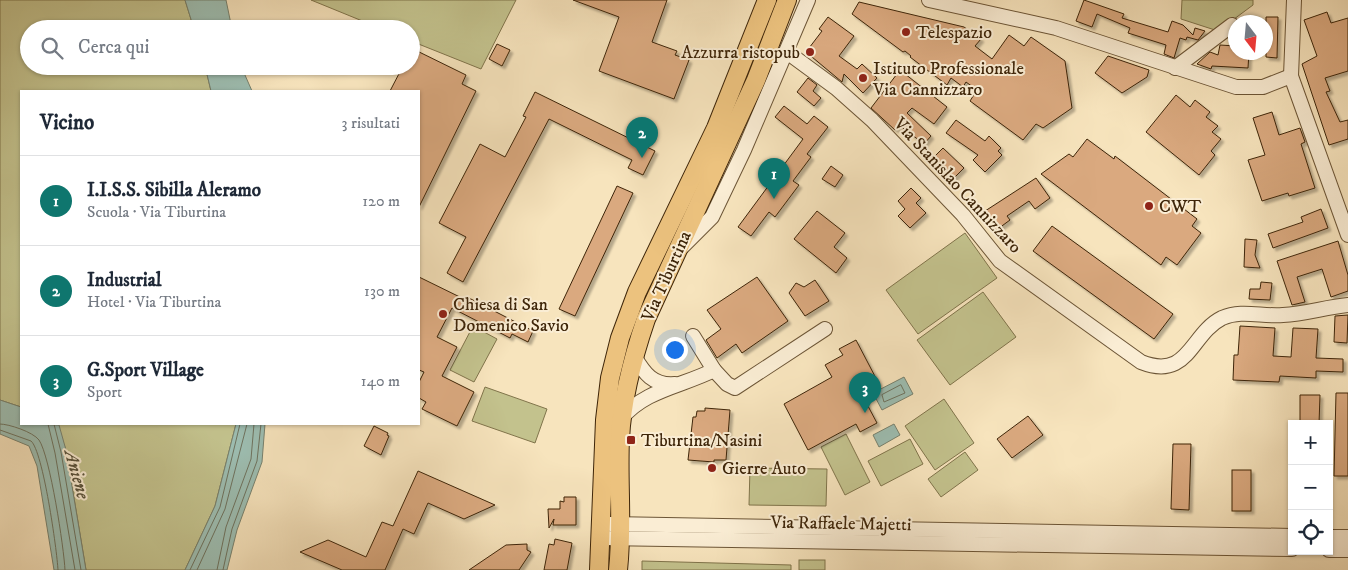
<!DOCTYPE html>
<html lang="it">
<head>
<meta charset="utf-8">
<style>
  body { margin:0; font-family:"IM FELL DW Pica",serif; background:#f2f2f3; color:#1f2937 }
  .controls { position:absolute; right:15px; bottom:15px; display:grid; overflow:hidden; border-radius:0px; box-shadow:0 1px 4px #0004 }
  .controls button { width:45px; height:45px; display:grid; place-items:center; padding:0; border:0; border-bottom:1px solid #e0e1e3; background:#fff; color:#1f2937; font:25px sans-serif }
  .compass { position:absolute; left:1228px; top:15px; width:45px; height:45px; border-radius:50%; background:#fff; box-shadow:0 1px 4px #0004; rotate:164deg }
  .you { position:absolute; left:674px; top:349px; width:18px; height:18px; margin:-12px; border:4px solid #fff; border-radius:50%; background:#1a73e8; box-shadow:0 0 0 8px #1a73e833 }
  .badge { display:grid; place-items:center; width:32px; height:32px; border-radius:50%; background:#0f766e; color:#fff; font-size:16px; font-weight:700 }
  .pin { position:absolute; translate:-50% -41px; filter:drop-shadow(0 1px 2px #0008) }
  .pin::after { content:''; position:absolute; top:26px; width:18px; height:15px; background:inherit; clip-path:polygon(0 0,100% 0,50% 100%) }
  .list { margin:0; padding:0; list-style:none }
  h2 { display:flex; justify-content:space-between; align-items:center; height:65px; margin:0; padding:0 20px; font-size:21px }
  h2 small { font-size:16px; font-weight:400; color:#747a83 }
  .list li { display:grid; grid-template-columns:32px 1fr auto; gap:15px; align-items:center; box-sizing:border-box; height:90px; padding:0 20px; border-top:1px solid #e0e1e3 }
  .list b { display:block; font-size:19px; white-space:nowrap }
  .list p { margin:0; font-size:16px; white-space:nowrap; color:#747a83 }
  .list em { font-size:16px; font-style:normal; color:#747a83 }
  .icon { flex:none; width:28px; height:28px; fill:none; stroke:currentColor; stroke-width:2; stroke-linecap:round; stroke-linejoin:round }
  .map { position:relative; flex:none; width:1348px; height:570px; overflow:hidden }
  .search { position:absolute; background:#fff; box-shadow:0 1px 4px #0004; left:20px; top:20px; width:400px; height:55px; display:flex; align-items:center; gap:12px; box-sizing:border-box; padding:0 18px; border-radius:28px; color:#747a83; font-size:19px }
  .panel { position:absolute; background:#fff; box-shadow:0 1px 4px #0004; left:20px; top:90px; width:400px; height:335px; border-radius:0px }
  .map>svg:first-child { display:block }
</style>
</head>
<body>
<div class="map">
<svg width="1348" height="570" viewBox="0 0 1348 570">
  <defs>
    <filter id="shadow"><feDropShadow dx="3" dy="3" stdDeviation="1" flood-color="#0004"/></filter>
  </defs>
  <rect width="100%" height="100%" fill="#f7e4bd"/>
  <filter id="stains"><feTurbulence type="fractalNoise" baseFrequency=".004" numOctaves="4"/><feColorMatrix values="0 0 0 0 .2 0 0 0 0 .09 0 0 0 0 .02 0 0 0 .5 -.17"/></filter>
  <radialGradient id="worn" r=".72"><stop offset=".6" stop-color="#630" stop-opacity="0"/><stop offset="1" stop-color="#630" stop-opacity=".3"/></radialGradient>
  <g fill="#c3c28d" stroke="#80744b">
    <polygon points="0,0 185,0 194,29 29,29 29,66 205,66 211,91 21,91 21,407 0,400"/>
    <polygon points="311,0 516,0 481,69 411,41 411,29 382,29"/>
    <polygon points="1182,0 1253,0 1253,5 1218,31 1181,19"/>
    <polygon points="965,233 997,278 918,334 886,290"/>
    <polygon points="983,292 1016,337 950,385 917,340"/>
    <polygon points="473,326 497,339 474,382 450,370"/>
    <polygon points="485,387 547,409 535,443 472,421"/>
    <polygon points="944,399 974,443 935,470 905,426"/>
    <polygon points="56,424 236,424 215,506 185,570 86,570 66,450"/>
    <polygon points="846,434 870,482 845,495 821,447"/>
    <polygon points="910,439 923,464 881,486 868,461"/>
    <polygon points="965,452 978,470 941,497 928,479"/>
    <polygon points="750,468 827,469 826,506 749,505"/>
    <rect x="799" y="560" width="26" height="10"/>
    <polygon points="642,561 791,565 791,570 642,570"/>
  </g>
  <g fill="#9dbeb2" stroke="#77816e">
    <polygon points="185,0 226,0 232,29 194,29"/>
    <polygon points="205,66 241,66 252,91 211,91"/>
    <polygon points="904,377 913,394 882,410 873,393"/>
    <polygon points="0,400 21,407 21,424 59,425 66,450 86,570 54,570 37,466 29,446 0,434"/>
    <polygon points="236,424 265,424 262,462 237,530 227,570 185,570 215,506"/>
    <polygon points="894,424 900,435 879,447 873,435"/>
  </g>
  <g fill="none" stroke-linecap="round" stroke-linejoin="round">
    <g stroke="#6e725e" stroke-width="1">
      <polygon points="901,385 905,393 884,402 882,395"/>
      <path d="M0 424C9 424 33 432 39 440 50 456 64 548 65 570"/>
      <polyline points="48,424 55,453 75,570"/>
      <polyline points="54,424 61,452 81,570"/>
      <path d="M0 430 31 441C43 451 57 550 58 570"/>
      <polyline points="190,570 220,507 240,424"/>
      <polyline points="197,570 225,509 247,424"/>
      <polyline points="217,570 226,527 251,459 254,424"/>
      <polyline points="223,570 232,529 257,461 261,424"/>
    </g>
  </g>
  <g fill="#daa97f" stroke="#3e2509" filter="url(#shadow)">
    <polygon points="573,0 667,0 652,42 677,51 675,55 689,60 674,99 599,71 619,17"/>
    <polygon points="1084,0 1124,14 1122,18 1168,32 1172,21 1183,25 1193,35 1195,28 1205,31 1198,40 1187,37 1186,40 1180,38 1174,58 1164,54 1166,45 1128,33 1130,28 1097,14 1092,27 1076,21"/>
    <polygon points="859,2 964,27 981,39 975,46 992,59 1009,35 1024,46 1031,37 1065,61 1072,108 1043,128 1036,124 1023,140 970,101 977,90 966,82 963,87 951,78 947,85 910,57 911,56 905,51 903,52 852,14"/>
    <polygon points="1327,12 1331,23 1348,18 1348,71 1325,78 1330,91 1326,92 1340,122 1348,120 1348,139 1329,145 1302,64 1317,56 1304,20"/>
    <polygon points="828,17 854,36 839,56 857,69 862,64 877,78 863,93 844,74 842,82 806,52 822,31 819,29"/>
    <polygon points="1266,17 1278,17 1277,58 1266,57"/>
    <polygon points="497,44 510,50 502,66 489,59"/>
    <polygon points="1220,45 1236,46 1236,52 1249,52 1248,68 1212,66 1211,69 1197,64 1210,52 1218,55"/>
    <polygon points="411,48 466,75 462,84 476,91 419,207 419,91 390,91 403,66 411,66"/>
    <polygon points="1108,56 1149,70 1147,77 1122,93 1095,73"/>
    <polygon points="900,70 947,107 934,124 912,108 907,113 931,136 924,144 899,125 895,130 871,108"/>
    <polygon points="808,78 817,85 813,91 821,98 814,106 797,92"/>
    <polygon points="535,92 655,151 643,175 628,168 632,160 549,119 463,282 447,273 466,237 439,223 480,144 505,157 526,117 523,116"/>
    <polygon points="1176,95 1190,107 1195,100 1210,112 1206,117 1218,126 1212,132 1221,139 1211,151 1215,155 1199,175 1146,132"/>
    <polygon points="784,106 807,124 814,116 828,127 807,154 811,157 793,181 799,185 775,217 769,212 751,236 738,227 803,139 775,117"/>
    <polygon points="1272,112 1279,135 1300,128 1305,142 1301,144 1315,188 1289,196 1288,193 1262,201 1248,160 1265,155 1253,118"/>
    <polygon points="956,120 985,141 989,136 1001,148 998,151 1002,155 985,172 973,160 978,155 946,133"/>
    <polygon points="1087,139 1114,159 1115,156 1197,219 1192,226 1201,233 1177,265 1166,257 1161,265 1041,174 1069,154 1073,157"/>
    <polygon points="943,148 964,168 951,181 930,161"/>
    <polygon points="831,166 843,175 835,187 822,179"/>
    <polygon points="1036,178 1050,198 1035,209 1029,201 1007,216 1010,220 995,231 982,213"/>
    <polygon points="617,186 633,193 575,316 559,309"/>
    <polygon points="911,188 921,198 916,203 926,213 910,228 898,216 905,209 898,201"/>
    <polygon points="1321,209 1328,228 1273,248 1268,234 1303,222 1301,217"/>
    <polygon points="817,211 845,233 834,247 847,258 836,273 794,239"/>
    <polygon points="1052,226 1173,314 1154,339 1033,251"/>
    <polygon points="1245,239 1257,240 1255,255 1260,268 1244,267"/>
    <polygon points="1338,241 1348,275 1348,291 1331,297 1322,269 1297,277 1305,302 1292,305 1277,261"/>
    <polygon points="419,277 468,301 469,298 533,331 528,342 512,334 510,338 452,308 437,337 457,347 442,376 474,392 457,426 422,409 426,402 419,398 419,382 424,372 419,370"/>
    <polygon points="757,277 788,321 742,353 736,344 717,358 706,340 721,329 707,310"/>
    <polygon points="815,280 829,301 805,316 789,293 796,283 804,287"/>
    <polygon points="1261,282 1272,283 1270,300 1249,299 1250,289 1260,289"/>
    <polygon points="1348,315 1347,343 1334,342 1335,316"/>
    <polygon points="1240,326 1275,328 1273,356 1291,357 1293,328 1318,329 1316,358 1343,359 1343,372 1316,371 1316,378 1280,376 1279,382 1233,380 1234,355 1238,355"/>
    <polygon points="856,340 879,384 861,393 877,423 860,432 856,424 808,450 784,404 832,377 825,365 843,355 839,349"/>
    <polygon points="1336,393 1348,393 1348,476 1334,476"/>
    <polygon points="1300,395 1320,395 1319,424 1300,424"/>
    <polygon points="705,408 730,410 726,460 714,460 714,462 688,460 693,417 696,417 697,411 705,411"/>
    <polygon points="1028,416 1043,435 1012,458 997,439"/>
    <polygon points="374,426 388,433 387,435 389,436 381,455 364,446"/>
    <polygon points="1173,444 1191,444 1189,510 1171,509"/>
    <rect x="1232" y="470" width="19" height="41"/>
    <polygon points="418,471 495,505 464,519 428,503 414,534 403,529 385,570 342,570 300,552 328,540 366,557 382,522 393,526"/>
    <polygon points="564,497 576,497 576,525 553,525 554,519 549,528 548,509 560,509 560,501 564,502"/>
    <polygon points="555,539 572,543 567,570 544,570 549,544 554,545"/>
    <polygon points="527,544 527,550 531,552 519,570 469,570 506,545"/>
  </g>
  <g fill="none" stroke-linecap="round" stroke-linejoin="round">
    <defs>
      <g id="minor">
        <polyline points="929,0 1056,28 1236,87 1263,87 1291,76"/>
        <polyline points="1294,0 1291,76 1348,235"/>
        <path d="M787 52 836 88 872 120 963 215 1000 261 1141 362C1189 381 1190 334 1222 318 1242 309 1262 317 1283 315 1305 314 1326 307 1348 305"/>
        <polyline points="1175,68 1232,25"/>
        <polyline points="682,247 712,217 744,150 808,0"/>
        <path d="M634 356C644 373 653 386 675 384"/>
        <polyline points="714,370 727,384 735,388 825,329"/>
        <path d="M621 419C644 390 683 386 714 370L693 336"/>
        <polyline points="610,524 1292,536"/>
        <polyline points="1329,537 1348,537"/>
        <polyline points="602,538 1292,549"/>
        <polyline points="1329,550 1348,550"/>
      </g>
      <g id="major">
        <polyline points="599,570 605,420 610,378 620,338 637,292 716,128 767,0"/>
        <path d="M618 570C623 526 618 483 620 439 622 398 633 357 646 319L756 80 787 0"/>
      </g>
    </defs>
    <use href="#minor" stroke="#6c5536" stroke-width="16"/>
    <use href="#major" stroke="#3e2509" stroke-width="20"/>
    <use href="#minor" stroke="#faedd4" stroke-width="14"/>
    <use href="#major" stroke="#ecc27e" stroke-width="18"/>
  </g>
  <g fill="#8f2418" stroke="#faedd4" stroke-width="2">
    <circle cx="906" cy="32" r="5"/>
    <circle cx="810" cy="52" r="5"/>
    <circle cx="863" cy="78" r="5"/>
    <circle cx="1149" cy="206" r="5"/>
    <circle cx="443" cy="314" r="5"/>
    <rect x="626" y="435" width="10" height="10" rx="2.5"/>
    <circle cx="712" cy="468" r="5"/>
  </g>
  <g text-anchor="middle" stroke-width="4" stroke-linejoin="round" paint-order="stroke">
    <g font-size="18" fill="#3e2509" stroke="#faedd4" text-anchor="start">
      <text x="916" y="38">Telespazio</text>
      <text x="800" y="58" text-anchor="end">Azzurra ristopub</text>
      <text x="873" y="74">Istituto Professionale<tspan x="873" dy="21">Via Cannizzaro</tspan></text>
      <text x="1159" y="212">CWT</text>
      <text x="453" y="310">Chiesa di San<tspan x="453" dy="21">Domenico Savio</tspan></text>
      <text x="641" y="446">Tiburtina/Nasini</text>
      <text x="722" y="474">Gierre Auto</text>
    </g>
    <g font-size="18" fill="#3e2509" stroke="#faedd4">
      <text transform="translate(958 185) rotate(47)" y="6">Via Stanislao Cannizzaro</text>
      <text transform="translate(666 276) rotate(-66)" y="6">Via Tiburtina</text>
      <text transform="translate(841 523) rotate(1)" y="6">Via Raffaele Majetti</text>
    </g>
    <g font-size="19" font-style="italic" fill="#5a533c" stroke="#faedd4">
      <text transform="translate(78 474) rotate(74)" y="7">Aniene</text>
    </g>
  </g>
  <rect width="100%" height="100%" filter="url(#stains)"/>
  <rect width="100%" height="100%" fill="url(#worn)"/>
</svg>
<div class="controls">
<button>+</button>
<button>−</button>
<button><svg class="icon" aria-label="locate" viewBox="0 0 24 24"><circle cx="12" cy="12" r="6"/><path d="M12 2v4M12 18v4M2 12h4M18 12h4"/></svg></button>
</div>
<svg class="compass" viewBox="-18 -18 36 36"><path d="M0-13l5 13h-10z" fill="#e53935"/><path d="M0 13l5-13h-10z" fill="#747a83"/></svg>
<div class="you"></div>
<div class="pin badge" style="left:774px;top:199px">1</div>
<div class="pin badge" style="left:642px;top:158px">2</div>
<div class="pin badge" style="left:865px;top:413px">3</div>
<div class="search"><svg class="icon" aria-label="search" viewBox="0 0 24 24"><circle cx="10" cy="10" r="6"/><path d="M15 15l6 6"/></svg>Cerca qui</div>
<section class="panel">
<h2>Vicino<small>3 risultati</small></h2>
<ul class="list">
<li><span class="badge">1</span><div><b>I.I.S.S. Sibilla Aleramo</b><p>Scuola · Via Tiburtina</p></div><em>120 m</em></li>
<li><span class="badge">2</span><div><b>Industrial</b><p>Hotel · Via Tiburtina</p></div><em>130 m</em></li>
<li><span class="badge">3</span><div><b>G.Sport Village</b><p>Sport</p></div><em>140 m</em></li>
</ul>
</section>
</div>
</body>
</html>
